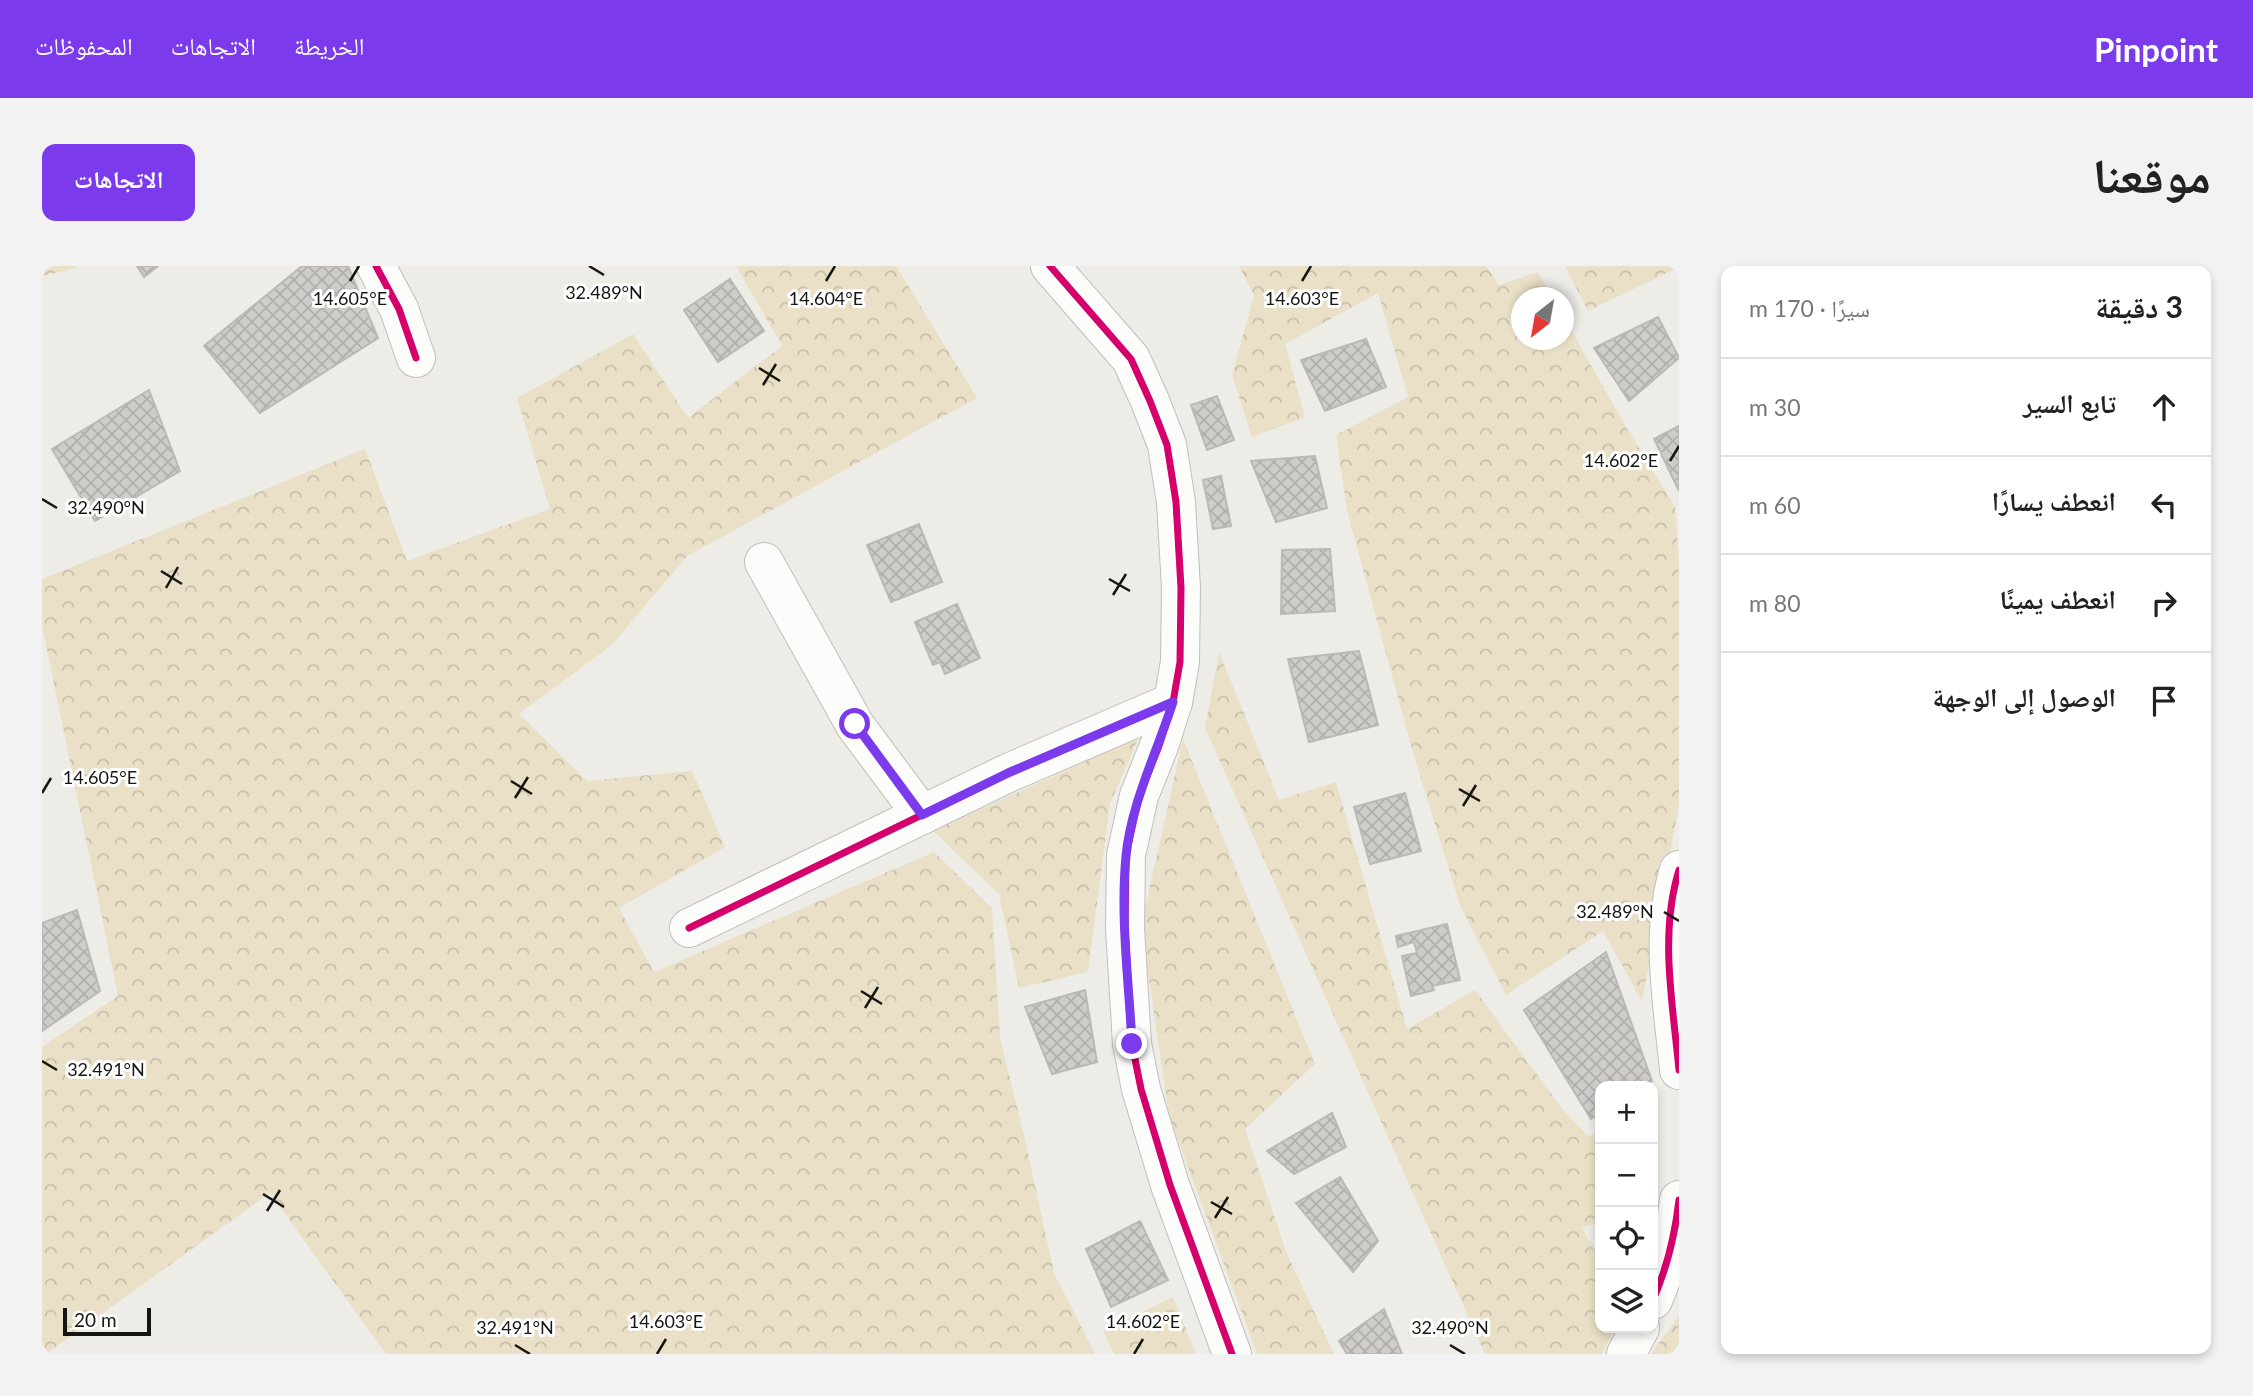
<!DOCTYPE html>
<html lang="ar">
<head>
<meta charset="utf-8">
<style>
  body { margin:0; font-family:Lato,"Noto Naskh Arabic",sans-serif; background:#f2f2f2; color:#222; direction:rtl }
  .controls { position:absolute; right:21px; bottom:21px; display:grid; overflow:hidden; border-radius:14px; box-shadow:0 4px 10px #0003 }
  .controls button { width:63px; height:63px; display:grid; place-items:center; padding:0; border:0; border-bottom:2px solid #e0e0e0; background:#fff; color:#222; font:35px sans-serif }
  .compass { position:absolute; left:1469px; top:21px; width:63px; height:63px; border-radius:50%; background:#fff; box-shadow:0 4px 10px #0003; rotate:211deg }
  .scale { position:absolute; left:21px; bottom:18px; width:88px; box-sizing:border-box; padding-left:7px; border:4px solid #171512; border-top:0; font-size:19px; line-height:24px; white-space:nowrap; color:#171512; -webkit-text-stroke:5px #fff; paint-order:stroke }
  .stop { position:absolute; width:21px; height:21px; margin:-16px; border:5px solid #7c3aed; border-radius:50%; background:#fff }
  .stop.end { background:#7c3aed; border-color:#fff; box-shadow:0 2px 7px #0008 }
  .list { margin:0; padding:0; list-style:none }
  h2 { display:flex; justify-content:space-between; align-items:center; height:91px; margin:0; padding:0 28px; font-size:30px }
  h2 small { font-size:23px; font-weight:400; color:#767676 }
  .list li { display:grid; grid-template-columns:46px 1fr auto; gap:21px; align-items:center; box-sizing:border-box; height:98px; padding:0 28px; border-top:2px solid #e0e0e0 }
  .list b { display:block; font-size:26px; white-space:nowrap }
  .list em { font-size:23px; font-style:normal; color:#767676 }
  .icon { flex:none; width:38px; height:38px; fill:none; stroke:currentColor; stroke-width:2; stroke-linecap:round; stroke-linejoin:round }
  .map { position:relative; flex:none; width:1637px; height:1088px; overflow:hidden; direction:ltr; border-radius:14px }
  header { display:flex; align-items:center; gap:42px; box-sizing:border-box; height:98px; padding:0 35px; background:#7c3aed; color:#fff }
  header strong { font-size:33px }
  nav { display:flex; gap:38px; margin-inline-start:auto; font-size:24px }
  .intro { display:flex; align-items:center; justify-content:space-between; box-sizing:border-box; height:168px; padding:0 42px }
  h1 { margin:0; font-size:49px }
  .button { padding:18px 32px; border-radius:14px; background:#7c3aed; color:#fff; font-size:24px; font-weight:700 }
  main { display:flex; gap:42px; padding:0 42px }
  aside { flex:1; background:#fff; border-radius:14px; box-shadow:0 4px 10px #0003 }
  .map>svg:first-child { display:block }
</style>
</head>
<body>
<header>
<strong>Pinpoint</strong>
<nav><a>الخريطة</a><a>الاتجاهات</a><a>المحفوظات</a></nav>
</header>
<div class="intro"><h1>موقعنا</h1><a class="button">الاتجاهات</a></div>
<main>
<aside>
<h2>3 دقيقة<small>سيرًا · 170 m</small></h2>
<ul class="list">
<li><svg class="icon" aria-label="ahead" viewBox="0 0 24 24"><path d="M12 20V5M6 11l6-6 6 6"/></svg><div><b>تابع السير</b></div><em>30 m</em></li>
<li><svg class="icon" aria-label="left" viewBox="0 0 24 24"><path d="M17 20v-9H6M10 6l-5 5 5 5"/></svg><div><b>انعطف يسارًا</b></div><em>60 m</em></li>
<li><svg class="icon" aria-label="right" viewBox="0 0 24 24"><path d="M7 20v-9h11M14 6l5 5-5 5"/></svg><div><b>انعطف يمينًا</b></div><em>80 m</em></li>
<li><svg class="icon" aria-label="arrive" viewBox="0 0 24 24"><path d="M6 21V4h12l-3 4 3 4H6"/></svg><div><b>الوصول إلى الوجهة</b></div></li>
</ul>
</aside>
<div class="map">
<svg width="1637" height="1088" viewBox="0 0 1637 1088">
  <defs>
    <pattern id="forest-crowns" width="20" height="18" patternUnits="userSpaceOnUse" patternTransform="scale(1.75)"><rect width="20" height="18" fill="#eae0c8"/><path d="M2 6a3 3 0 1 1 6 0M12 15a3 3 0 1 1 6 0" fill="none" stroke="#c8bfab"/></pattern>
    <pattern id="building-cross-hatch" width="8" height="8" patternUnits="userSpaceOnUse" patternTransform="scale(1.75)"><rect width="8" height="8" fill="#cfcdc9"/><path d="M0 0l8 8M0 8l8-8" fill="none" stroke="#b1afac"/></pattern>
  </defs>
  <rect width="100%" height="100%" fill="#eeece6"/>
  <g fill="url(#forest-crowns)">
    <polygon points="0,0 34,0 34,2 0,10"/>
    <polygon points="694,0 854,0 935,132 645,290 570,379 477,448 545,515 650,505 683,581 577,642 612,706 892,586 950,642 958,772 982,869 1012,1007 1053,1088 344,1088 228,927 4,1088 0,1088 0,781 76,730 0,359 0,313 323,183 365,295 508,243 475,132 591,68 646,152 740,80"/>
    <polygon points="1197,0 1444,0 1457,19 1496,6 1510,31 1479,32 1479,74 1521,74 1522,51 1576,147 1633,241 1637,296 1637,539 1600,735 1561,665 1464,729 1418,639 1372,490 1305,245 1294,169 1366,131 1336,27 1243,78 1263,151 1210,171 1190,109 1212,29"/>
    <polygon points="1523,0 1637,0 1637,1 1546,45"/>
    <polygon points="1177,386 1237,534 1294,516 1365,763 1433,724 1521,844 1547,871 1558,865 1558,955 1540,962 1558,994 1558,1062 1573,1062 1560,1088 1443,1088 1163,462"/>
    <polygon points="1097,471 1068,538 1046,706 977,722 957,628 891,565"/>
    <polygon points="1141,473 1273,798 1203,863 1245,988 1292,1088 1215,1088 1127,849 1099,660"/>
    <polygon points="1131,1031 1154,1088 1072,1088 1061,1065"/>
    <polygon points="1637,1050 1637,1077 1630,1088 1609,1088"/>
  </g>
  <g fill="url(#building-cross-hatch)" stroke="#bbb9b5" stroke-width="2">
    <polygon points="95,0 116,0 102,11"/>
    <polygon points="260,0 306,0 336,72 218,147 162,80"/>
    <polygon points="688,13 722,65 676,96 642,44"/>
    <polygon points="1616,51 1637,92 1587,135 1552,82"/>
    <polygon points="1324,73 1344,121 1283,145 1259,94"/>
    <polygon points="107,124 138,205 53,255 10,183"/>
    <polygon points="1175,130 1192,174 1165,184 1149,139"/>
    <polygon points="1637,160 1637,225 1612,173"/>
    <polygon points="1273,190 1285,242 1234,256 1209,195"/>
    <polygon points="1179,210 1189,260 1171,263 1161,214"/>
    <polygon points="877,258 900,316 849,336 825,279"/>
    <polygon points="1288,283 1293,345 1239,348 1240,284"/>
    <polygon points="915,338 938,392 903,408 898,396 891,399 873,356"/>
    <polygon points="1317,385 1336,459 1267,476 1246,393"/>
    <polygon points="1363,527 1379,585 1328,598 1312,541"/>
    <polygon points="35,644 58,725 0,765 0,657"/>
    <polygon points="1405,658 1418,714 1390,720 1392,724 1369,730 1360,690 1375,687 1372,676 1356,681 1354,670"/>
    <polygon points="1564,686 1610,815 1602,820 1558,820 1558,847 1549,853 1482,744"/>
    <polygon points="1043,724 1055,796 1010,808 983,741"/>
    <polygon points="1290,847 1304,881 1252,908 1225,885"/>
    <polygon points="1298,911 1336,975 1311,1006 1254,937"/>
    <polygon points="1098,955 1126,1014 1069,1041 1044,983"/>
    <polygon points="1342,1043 1360,1088 1305,1088 1297,1075"/>
  </g>
  <g fill="none" stroke-linecap="round" stroke-linejoin="round">
    <defs>
      <g id="minor">
        <polyline points="334,0 357,43 374,92"/>
        <polyline points="1008,0 1089,93 1108,135 1125,179 1134,236 1139,322 1138,396 1131,436 1117,480 1097,530 1084,589 1083,662 1090,778 1099,823 1128,919 1190,1088"/>
        <polyline points="722,296 813,459 880,549"/>
        <path d="M1637 604C1617 668 1631 739 1637 804"/>
        <polyline points="647,662 966,507 1131,436"/>
        <path d="M1611 1034C1625 1002 1633 969 1637 934"/>
        <polyline points="1584,1088 1598,1062"/>
      </g>
    </defs>
    <use href="#minor" stroke="#c1bfbb" stroke-width="40"/>
    <use href="#minor" stroke="#fcfcfb" stroke-width="38"/>
    <defs>
      <g id="cycleway">
        <polyline points="334,0 357,43 374,92"/>
        <polyline points="1008,0 1089,93 1108,135 1125,179 1134,236 1139,322 1138,396 1131,436 1117,480 1097,530 1084,589 1083,662 1090,778 1099,823 1128,919 1190,1088"/>
        <path d="M1637 604C1617 668 1631 739 1637 804"/>
        <polyline points="647,662 966,507 1131,436"/>
        <path d="M1611 1034C1625 1002 1633 969 1637 934"/>
      </g>
    </defs>
    <use href="#cycleway" stroke="#fff" stroke-width="11"/>
    <use href="#cycleway" stroke="#d6006c" stroke-width="7"/>
  </g>
  <g fill="none" stroke-linecap="round" stroke-linejoin="round">
    <path stroke="#7c3aed" stroke-width="9" d="M813 458 880 549 966 507 1131 436C1115 486 1089 538 1084 590 1078 652 1087 716 1090 778"/>
  </g>
  <path fill="none" stroke="#171512" stroke-width="2.5" d="M547 0 562 9M308 15 317 0M784 15 793 0M1260 15 1269 0M717 102 738 115M721 119 734 98M1628 195 1637 180M0 233 15 242M119 305 140 318M1067 313 1088 325M124 322 136 301M1071 329 1084 308M469 515 490 528M1417 523 1438 535M0 527 9 512M473 532 486 511M1421 540 1434 519M1622 646 1637 655M819 725 840 738M823 742 836 721M0 795 15 804M221 928 242 941M1169 936 1190 948M225 945 238 924M1173 952 1186 931M473 1079 488 1088M1408 1079 1423 1088M615 1088 624 1073M1092 1088 1101 1073"/>
  <g font-size="18" text-anchor="middle" fill="#171512" stroke="#fff" stroke-width="6" stroke-linejoin="round" paint-order="stroke">
    <text x="562" y="33">32.489°N</text>
    <text x="308" y="39">14.605°E</text>
    <text x="784" y="39">14.604°E</text>
    <text x="1260" y="39">14.603°E</text>
    <text x="1579" y="201">14.602°E</text>
    <text x="64" y="248">32.490°N</text>
    <text x="58" y="518">14.605°E</text>
    <text x="1573" y="652">32.489°N</text>
    <text x="64" y="810">32.491°N</text>
    <text x="624" y="1062">14.603°E</text>
    <text x="1101" y="1062">14.602°E</text>
    <text x="473" y="1068">32.491°N</text>
    <text x="1408" y="1068">32.490°N</text>
  </g>
</svg>
<div class="controls">
<button>+</button>
<button>−</button>
<button><svg class="icon" aria-label="locate" viewBox="0 0 24 24"><circle cx="12" cy="12" r="6"/><path d="M12 2v4M12 18v4M2 12h4M18 12h4"/></svg></button>
<button><svg class="icon" aria-label="layers" viewBox="0 0 24 24"><path d="M12 4l9 5-9 5-9-5zM3 14l9 5 9-5"/></svg></button>
</div>
<svg class="compass" viewBox="-18 -18 36 36"><path d="M0-13l5 13h-10z" fill="#e53935"/><path d="M0 13l5-13h-10z" fill="#767676"/></svg>
<div class="scale">20 m</div>
<div class="stop" style="left:813px;top:458px"></div>
<div class="stop end" style="left:1090px;top:778px"></div>
</div>
</main>
</body>
</html>
